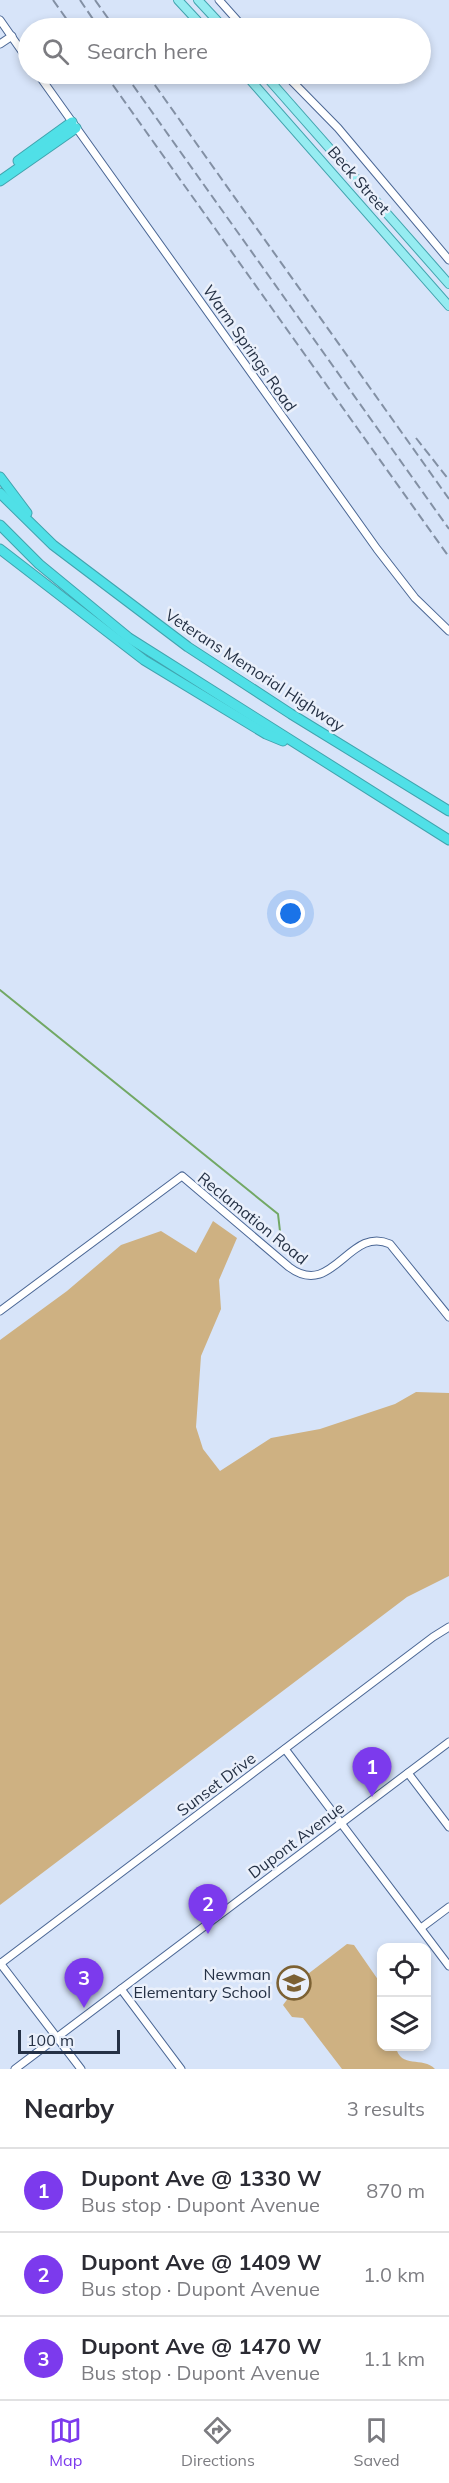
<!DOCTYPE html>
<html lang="en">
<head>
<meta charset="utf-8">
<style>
  body { margin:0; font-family:Mulish,sans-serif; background:#f2f2f3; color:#2b2b33 }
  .controls { position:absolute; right:18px; bottom:18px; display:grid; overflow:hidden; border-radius:12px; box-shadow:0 3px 9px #0003 }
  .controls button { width:54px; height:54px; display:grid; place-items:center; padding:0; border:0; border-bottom:2px solid #e1e1e2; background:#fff; color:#2b2b33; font:30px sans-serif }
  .scale { position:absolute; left:18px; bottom:15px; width:102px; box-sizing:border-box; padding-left:6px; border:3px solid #253145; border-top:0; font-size:16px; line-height:21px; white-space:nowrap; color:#253145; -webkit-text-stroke:4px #eaf0fb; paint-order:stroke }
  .you { position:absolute; left:291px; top:914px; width:21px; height:21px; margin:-15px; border:4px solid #fff; border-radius:50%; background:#1a73e8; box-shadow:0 0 0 9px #1a73e833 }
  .badge { display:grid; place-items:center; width:39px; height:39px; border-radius:50%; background:#7c3aed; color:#fff; font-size:20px; font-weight:700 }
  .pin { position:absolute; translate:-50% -50px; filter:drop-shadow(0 2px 3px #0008) }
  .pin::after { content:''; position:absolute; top:32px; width:21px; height:18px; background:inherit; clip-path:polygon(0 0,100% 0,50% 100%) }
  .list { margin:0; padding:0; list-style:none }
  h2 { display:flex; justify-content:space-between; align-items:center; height:78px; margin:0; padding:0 24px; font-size:26px }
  h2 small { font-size:20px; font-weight:400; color:#7c7c81 }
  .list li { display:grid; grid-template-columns:39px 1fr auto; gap:18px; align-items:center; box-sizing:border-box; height:84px; padding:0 24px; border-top:2px solid #e1e1e2 }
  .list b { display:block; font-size:22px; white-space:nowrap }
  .list p { margin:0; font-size:20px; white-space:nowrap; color:#7c7c81 }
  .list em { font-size:20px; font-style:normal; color:#7c7c81 }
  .icon { flex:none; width:33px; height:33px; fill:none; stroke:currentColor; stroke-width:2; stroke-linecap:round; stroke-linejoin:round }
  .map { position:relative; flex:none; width:449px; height:2069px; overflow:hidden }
  .search { position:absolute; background:#fff; box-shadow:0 3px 9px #0003; left:18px; right:18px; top:18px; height:66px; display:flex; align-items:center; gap:15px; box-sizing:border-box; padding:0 21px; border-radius:33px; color:#7c7c81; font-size:22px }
  .sheet { height:330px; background:#fff }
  nav { display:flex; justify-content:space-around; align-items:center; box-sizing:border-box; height:84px; border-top:2px solid #e1e1e2; background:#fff; font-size:16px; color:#7c7c81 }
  nav a { display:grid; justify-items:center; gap:3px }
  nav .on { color:#7c3aed }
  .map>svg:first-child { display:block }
</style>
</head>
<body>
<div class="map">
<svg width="449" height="2069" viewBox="0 0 449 2069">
  <rect width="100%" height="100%" fill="#d7e4f9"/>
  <g fill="#ceb182">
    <polygon points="213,1221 237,1238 219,1280 221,1309 201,1356 196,1427 203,1449 220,1471 271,1438 320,1429 395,1404 416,1392 449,1393 449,1576 407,1597 0,1905 0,1340 67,1291 121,1245 161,1231 196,1253"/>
    <path d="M347 1944 354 1945 381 1984 382 2046 396 2047C400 2069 423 2056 435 2069H342L303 2018 292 2017 283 2005 289 1997 291 1987Z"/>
  </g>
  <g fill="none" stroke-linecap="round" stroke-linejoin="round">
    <polyline stroke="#72a865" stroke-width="2" points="0,990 278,1214 281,1240"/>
    <defs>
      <g id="minor">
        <polyline points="219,0 244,28"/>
        <polyline points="0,20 28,60"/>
        <polyline points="0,44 12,36"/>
        <polyline points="38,74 377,549 415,598 449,631"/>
        <polyline points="285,74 338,128 449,260"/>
        <path d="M0 1311 182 1176 289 1267C333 1300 349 1225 390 1244L449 1317"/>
        <polyline points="285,1749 449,1966"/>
        <polyline points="408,1773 449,1827"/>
        <polyline points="421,1928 449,1907"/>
        <polyline points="0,1963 81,2069"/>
        <polyline points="0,1964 433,1637 449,1627"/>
        <polyline points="121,1989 181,2069"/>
        <polyline points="15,2069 449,1742"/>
      </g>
      <g id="major">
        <polyline points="178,0 204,28"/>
        <polyline points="198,0 224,28"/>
        <polyline points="245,74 449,306"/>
        <polyline points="264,74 449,284"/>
      </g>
      <g id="highway">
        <polyline points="18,161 72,122"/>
        <polyline points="0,181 76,128"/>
        <polyline points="0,477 27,513"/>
        <polyline points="0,493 53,545 188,647 291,714 449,811"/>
        <polyline points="0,525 39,564 129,638 449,840"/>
        <polyline points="0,549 144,660 266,734 283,741"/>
      </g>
    </defs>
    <use href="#minor" stroke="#4b6795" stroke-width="9"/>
    <use href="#major" stroke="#41a3ae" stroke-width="10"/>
    <use href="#highway" stroke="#41a3ae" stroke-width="11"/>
    <use href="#minor" stroke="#fff" stroke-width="7"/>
    <use href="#major" stroke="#96ecf1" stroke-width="8"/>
    <use href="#highway" stroke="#50e0e7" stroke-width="9"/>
    <g stroke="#8390a4" stroke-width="2" stroke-dasharray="9 4.5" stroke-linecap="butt">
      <polyline points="53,0 73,28"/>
      <polyline points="80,0 99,28"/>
      <polyline points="95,0 115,28"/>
      <polyline points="105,74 449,557"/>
      <polyline points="125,74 449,529"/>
      <polyline points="147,74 449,499"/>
      <polyline points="416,438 449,480"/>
    </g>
  </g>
  <defs>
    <symbol id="school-ring" viewBox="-11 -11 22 22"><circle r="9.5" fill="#eaf0fb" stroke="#7c6133" stroke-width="1.5"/><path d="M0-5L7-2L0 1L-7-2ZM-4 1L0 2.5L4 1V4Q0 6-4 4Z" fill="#7c6133"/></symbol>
  </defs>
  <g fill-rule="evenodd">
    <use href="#school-ring" x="275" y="1964" width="38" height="38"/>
  </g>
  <g text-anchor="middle" stroke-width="5" stroke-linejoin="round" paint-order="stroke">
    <g font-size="16" fill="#253145" stroke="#eaf0fb">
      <text transform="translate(359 180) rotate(49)" y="6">Beck Street</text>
      <text transform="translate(250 348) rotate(55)" y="6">Warm Springs Road</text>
      <text transform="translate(255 670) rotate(33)" y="6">Veterans Memorial Highway</text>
      <text transform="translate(253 1218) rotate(39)" y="6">Reclamation Road</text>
      <text transform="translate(216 1784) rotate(-37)" y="6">Sunset Drive</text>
      <text transform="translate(296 1840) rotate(-37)" y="6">Dupont Avenue</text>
    </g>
    <g font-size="16" fill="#253145" stroke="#eaf0fb" text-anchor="end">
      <text x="271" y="1980">Newman<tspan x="271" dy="18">Elementary School</tspan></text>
    </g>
  </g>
</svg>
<div class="controls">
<button><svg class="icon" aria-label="locate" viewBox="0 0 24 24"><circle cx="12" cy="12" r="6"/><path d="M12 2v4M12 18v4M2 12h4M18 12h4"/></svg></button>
<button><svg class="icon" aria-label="layers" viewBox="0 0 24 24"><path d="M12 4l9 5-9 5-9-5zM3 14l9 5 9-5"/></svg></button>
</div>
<div class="scale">100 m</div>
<div class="you"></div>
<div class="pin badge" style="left:372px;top:1797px">1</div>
<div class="pin badge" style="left:208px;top:1934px">2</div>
<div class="pin badge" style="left:84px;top:2008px">3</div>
<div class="search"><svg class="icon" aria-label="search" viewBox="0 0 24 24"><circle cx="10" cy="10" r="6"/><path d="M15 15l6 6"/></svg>Search here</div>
</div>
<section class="sheet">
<h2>Nearby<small>3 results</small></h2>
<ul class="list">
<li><span class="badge">1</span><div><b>Dupont Ave @ 1330 W</b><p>Bus stop · Dupont Avenue</p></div><em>870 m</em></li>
<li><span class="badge">2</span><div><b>Dupont Ave @ 1409 W</b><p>Bus stop · Dupont Avenue</p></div><em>1.0 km</em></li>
<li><span class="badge">3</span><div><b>Dupont Ave @ 1470 W</b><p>Bus stop · Dupont Avenue</p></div><em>1.1 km</em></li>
</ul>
</section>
<nav>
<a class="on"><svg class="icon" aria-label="map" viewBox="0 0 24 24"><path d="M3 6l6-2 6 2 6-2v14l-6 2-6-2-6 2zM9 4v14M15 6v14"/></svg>Map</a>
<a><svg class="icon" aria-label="directions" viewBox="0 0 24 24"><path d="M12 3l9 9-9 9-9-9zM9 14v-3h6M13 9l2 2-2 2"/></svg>Directions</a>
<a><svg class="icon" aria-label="saved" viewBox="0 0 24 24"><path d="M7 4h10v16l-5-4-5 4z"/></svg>Saved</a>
</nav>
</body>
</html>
